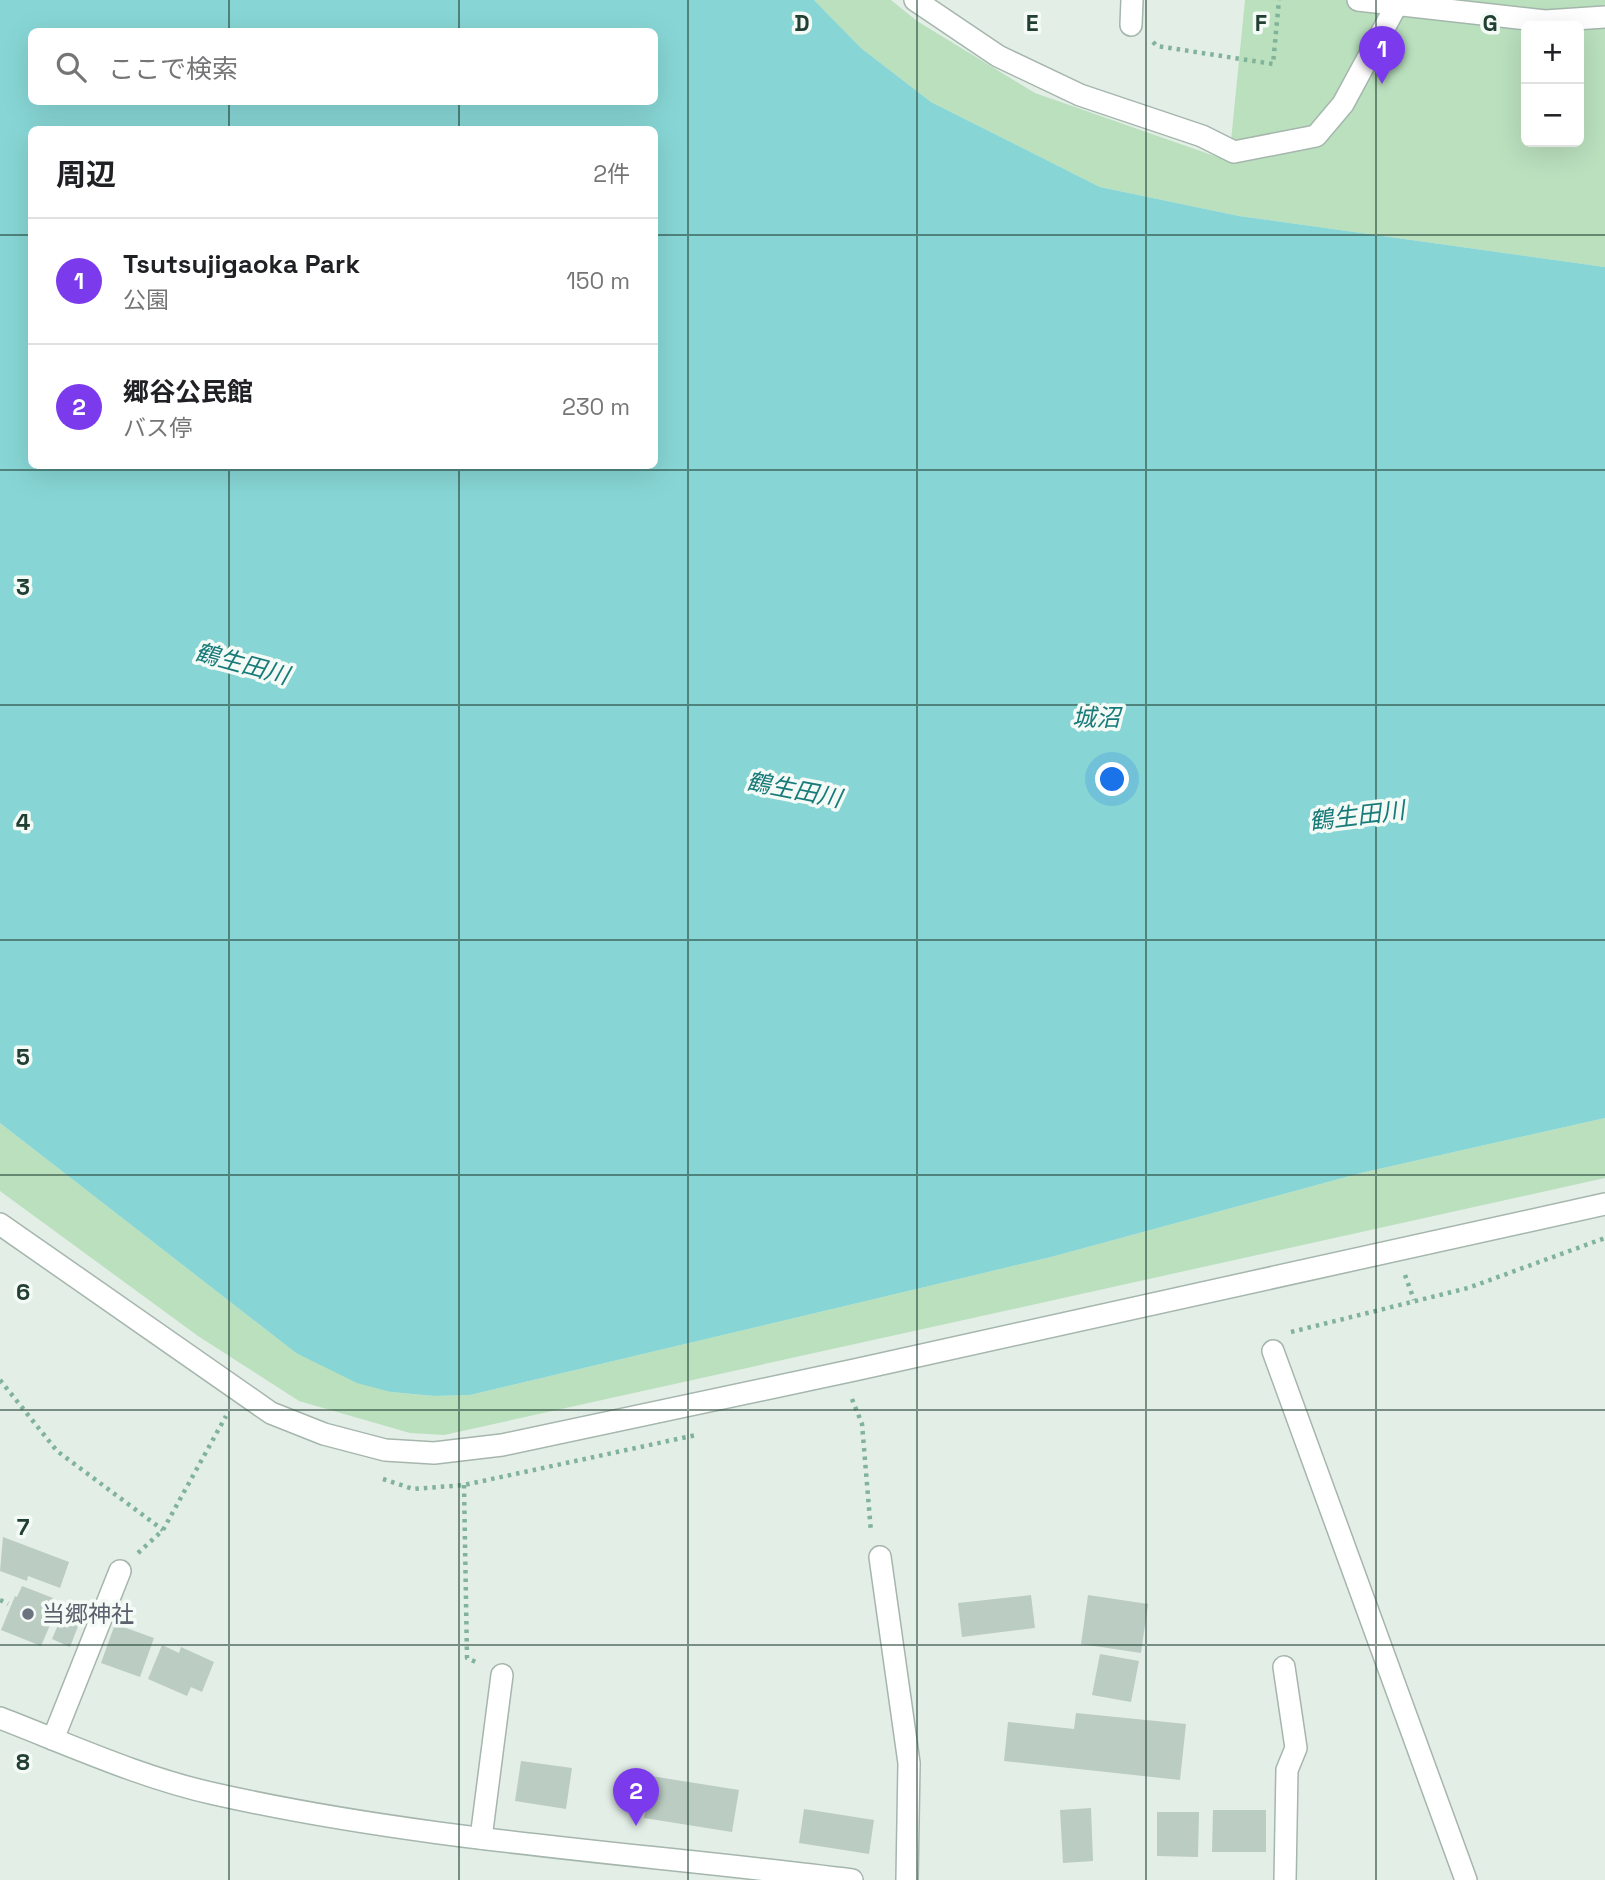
<!DOCTYPE html>
<html lang="ja">
<head>
<meta charset="utf-8">
<style>
  body { margin:0; font-family:"Space Grotesk","Noto Sans JP",sans-serif; background:#f2f2f2; color:#202124 }
  .controls { position:absolute; right:21px; top:21px; display:grid; overflow:hidden; border-radius:10px; box-shadow:0 7px 28px #0002 }
  .controls button { width:63px; height:63px; display:grid; place-items:center; padding:0; border:0; border-bottom:2px solid #e0e0e0; background:#fff; color:#202124; font:35px sans-serif }
  .you { position:absolute; left:1113px; top:780px; width:24px; height:24px; margin:-18px; border:5px solid #fff; border-radius:50%; background:#1a73e8; box-shadow:0 0 0 10px #1a73e833 }
  .badge { display:grid; place-items:center; width:46px; height:46px; border-radius:50%; background:#7c3aed; color:#fff; font-size:23px; font-weight:700 }
  .pin { position:absolute; translate:-50% -58px; filter:drop-shadow(0 2px 4px #0008) }
  .pin::after { content:''; position:absolute; top:37px; width:24px; height:21px; background:inherit; clip-path:polygon(0 0,100% 0,50% 100%) }
  .list { margin:0; padding:0; list-style:none }
  h2 { display:flex; justify-content:space-between; align-items:center; height:91px; margin:0; padding:0 28px; font-size:30px }
  h2 small { font-size:23px; font-weight:400; color:#757577 }
  .list li { display:grid; grid-template-columns:46px 1fr auto; gap:21px; align-items:center; box-sizing:border-box; height:126px; padding:0 28px; border-top:2px solid #e0e0e0 }
  .list b { display:block; font-size:26px; white-space:nowrap }
  .list p { margin:0; font-size:23px; white-space:nowrap; color:#757577 }
  .list em { font-size:23px; font-style:normal; color:#757577 }
  .icon { flex:none; width:38px; height:38px; fill:none; stroke:currentColor; stroke-width:2; stroke-linecap:round; stroke-linejoin:round }
  .map { position:relative; flex:none; width:1605px; height:1880px; overflow:hidden }
  .search { position:absolute; background:#fff; box-shadow:0 7px 28px #0002; left:28px; top:28px; width:630px; height:77px; display:flex; align-items:center; gap:18px; box-sizing:border-box; padding:0 24px; border-radius:10px; color:#757577; font-size:26px }
  .panel { position:absolute; background:#fff; box-shadow:0 7px 28px #0002; left:28px; top:126px; width:630px; height:343px; border-radius:10px }
  .map>svg:first-child { display:block }
</style>
</head>
<body>
<div class="map">
<svg width="1605" height="1880" viewBox="0 0 1605 1880">
  <rect width="100%" height="100%" fill="#e3eee7"/>
  <g fill="#bae0be" fill-rule="evenodd">
    <path d="M814 0H891L917 21 1035 93 1229 161 1245 0H1605V267L1239 216 1100 187 931 102 861 48ZM1526 26H1579V142H1526Z"/>
    <polygon points="1605,1118 1605,1178 444,1435 410,1433 299,1401 198,1336 0,1191 0,1123 296,1353 391,1392 434,1396 470,1395 1051,1257 1361,1173"/>
  </g>
  <path fill="#87d6d5" fill-rule="evenodd" d="M0 0H814L861 48 931 102 1100 187 1239 216 1605 267V1118L1361 1173 1051 1257 470 1395 434 1396 391 1392 357 1383 296 1353 0 1123ZM32 32H654V102H32ZM32 130H654V466H32Z"/>
  <g fill="#bbccc2">
    <polygon points="3,1537 69,1562 60,1588 28,1576 27,1581 0,1571"/>
    <polygon points="22,1586 53,1598 48,1608 56,1611 41,1646 1,1630 15,1596 17,1597"/>
    <polygon points="1031,1595 1035,1628 962,1637 958,1603"/>
    <polygon points="1088,1595 1148,1604 1141,1653 1081,1644"/>
    <polygon points="67,1604 84,1611 70,1647 52,1639"/>
    <polygon points="115,1624 154,1638 140,1677 101,1663"/>
    <polygon points="162,1645 179,1653 181,1647 214,1662 202,1692 191,1687 187,1696 148,1679"/>
    <polygon points="1100,1654 1139,1661 1131,1702 1092,1695"/>
    <polygon points="1076,1713 1186,1724 1180,1780 1004,1761 1008,1722 1074,1729"/>
    <polygon points="521,1761 572,1768 566,1809 515,1801"/>
    <polygon points="651,1776 739,1790 732,1832 644,1818"/>
    <polygon points="1091,1808 1093,1861 1063,1863 1060,1810"/>
    <polygon points="804,1809 874,1820 869,1854 799,1843"/>
    <polygon points="1213,1810 1266,1810 1266,1852 1212,1852"/>
    <polygon points="1157,1812 1199,1812 1198,1857 1157,1856"/>
  </g>
  <g fill="none" stroke-linecap="round" stroke-linejoin="round">
    <defs>
      <g id="minor">
        <polyline points="915,0 998,56 1080,95 1202,136 1234,152 1316,136 1343,104 1396,6"/>
        <polyline points="1358,0 1545,21 1605,17"/>
        <polyline points="1131,25 1132,0"/>
        <polyline points="0,1224 271,1413 324,1434 385,1450 434,1453 502,1445 859,1369 1605,1204"/>
        <polyline points="1273,1351 1466,1880"/>
        <polyline points="880,1557 909,1763 907,1880"/>
        <polyline points="1284,1667 1296,1748 1287,1770 1285,1880"/>
        <path d="M0 1718C70 1745 142 1778 215 1794 424 1841 640 1853 852 1880"/>
        <polyline points="53,1739 120,1571"/>
        <polyline points="481,1838 502,1675"/>
      </g>
    </defs>
    <use href="#minor" stroke="#a5b6ad" stroke-width="24"/>
    <g stroke="#81b39b" stroke-width="4.5" stroke-dasharray="3.5 5" stroke-linecap="butt">
      <polyline points="1153,42 1157,46 1273,64 1279,0"/>
      <polyline points="1405,1275 1414,1300"/>
      <polyline points="1291,1332 1468,1288 1605,1238"/>
      <polyline points="0,1380 57,1451 163,1530"/>
      <polyline points="852,1399 862,1424 871,1532"/>
      <polyline points="383,1479 413,1489 464,1485 696,1435"/>
      <polyline points="464,1485 467,1658 478,1663"/>
      <polyline points="138,1553 163,1530 226,1416"/>
      <polyline points="0,1600 8,1604"/>
    </g>
    <use href="#minor" stroke="#fff" stroke-width="21"/>
  </g>
  <path fill="none" stroke="#214033" stroke-width="2" stroke-opacity="0.55" d="M229 0V32M459 0V32M688 0V1880M917 0V1880M1146 0V1880M1376 0V1880M229 102V130M459 102V130M0 235H32M654 235H1605M229 466V1880M459 466V1880M0 470H1605M0 705H1605M0 940H1605M0 1175H1605M0 1410H1605M0 1645H1605"/>
  <circle fill="#6b7280" stroke="#f4faf6" stroke-width="2.5" cx="28" cy="1614" r="7"/>
  <g text-anchor="middle" stroke-width="7" stroke-linejoin="round" paint-order="stroke">
    <g font-size="23" fill="#5b616d" stroke="#f4faf6" text-anchor="start">
      <text x="42" y="1622">当郷神社</text>
    </g>
    <g font-size="24" font-style="italic" fill="#177b7a" stroke="#f4faf6">
      <text transform="translate(242 664) rotate(15)" y="8">鶴生田川</text>
      <text x="1096" y="726">城沼</text>
      <text transform="translate(794 790) rotate(11)" y="8">鶴生田川</text>
      <text transform="translate(1357 816) rotate(-7)" y="8">鶴生田川</text>
    </g>
  </g>
  <g font-size="23" text-anchor="middle" font-weight="bold" fill="#214033" stroke="#f4faf6" stroke-width="7" stroke-linejoin="round" paint-order="stroke">
    <text x="802" y="31">D</text>
    <text x="1032" y="31">E</text>
    <text x="1261" y="31">F</text>
    <text x="1490" y="31">G</text>
    <text x="23" y="595">3</text>
    <text x="23" y="830">4</text>
    <text x="23" y="1065">5</text>
    <text x="23" y="1300">6</text>
    <text x="23" y="1535">7</text>
    <text x="23" y="1770">8</text>
  </g>
</svg>
<div class="controls">
<button>+</button>
<button>−</button>
</div>
<div class="you"></div>
<div class="pin badge" style="left:1382px;top:84px">1</div>
<div class="pin badge" style="left:636px;top:1826px">2</div>
<div class="search"><svg class="icon" aria-label="search" viewBox="0 0 24 24"><circle cx="10" cy="10" r="6"/><path d="M15 15l6 6"/></svg>ここで検索</div>
<section class="panel">
<h2>周辺<small>2件</small></h2>
<ul class="list">
<li><span class="badge">1</span><div><b>Tsutsujigaoka Park</b><p>公園</p></div><em>150 m</em></li>
<li><span class="badge">2</span><div><b>郷谷公民館</b><p>バス停</p></div><em>230 m</em></li>
</ul>
</section>
</div>
</body>
</html>
